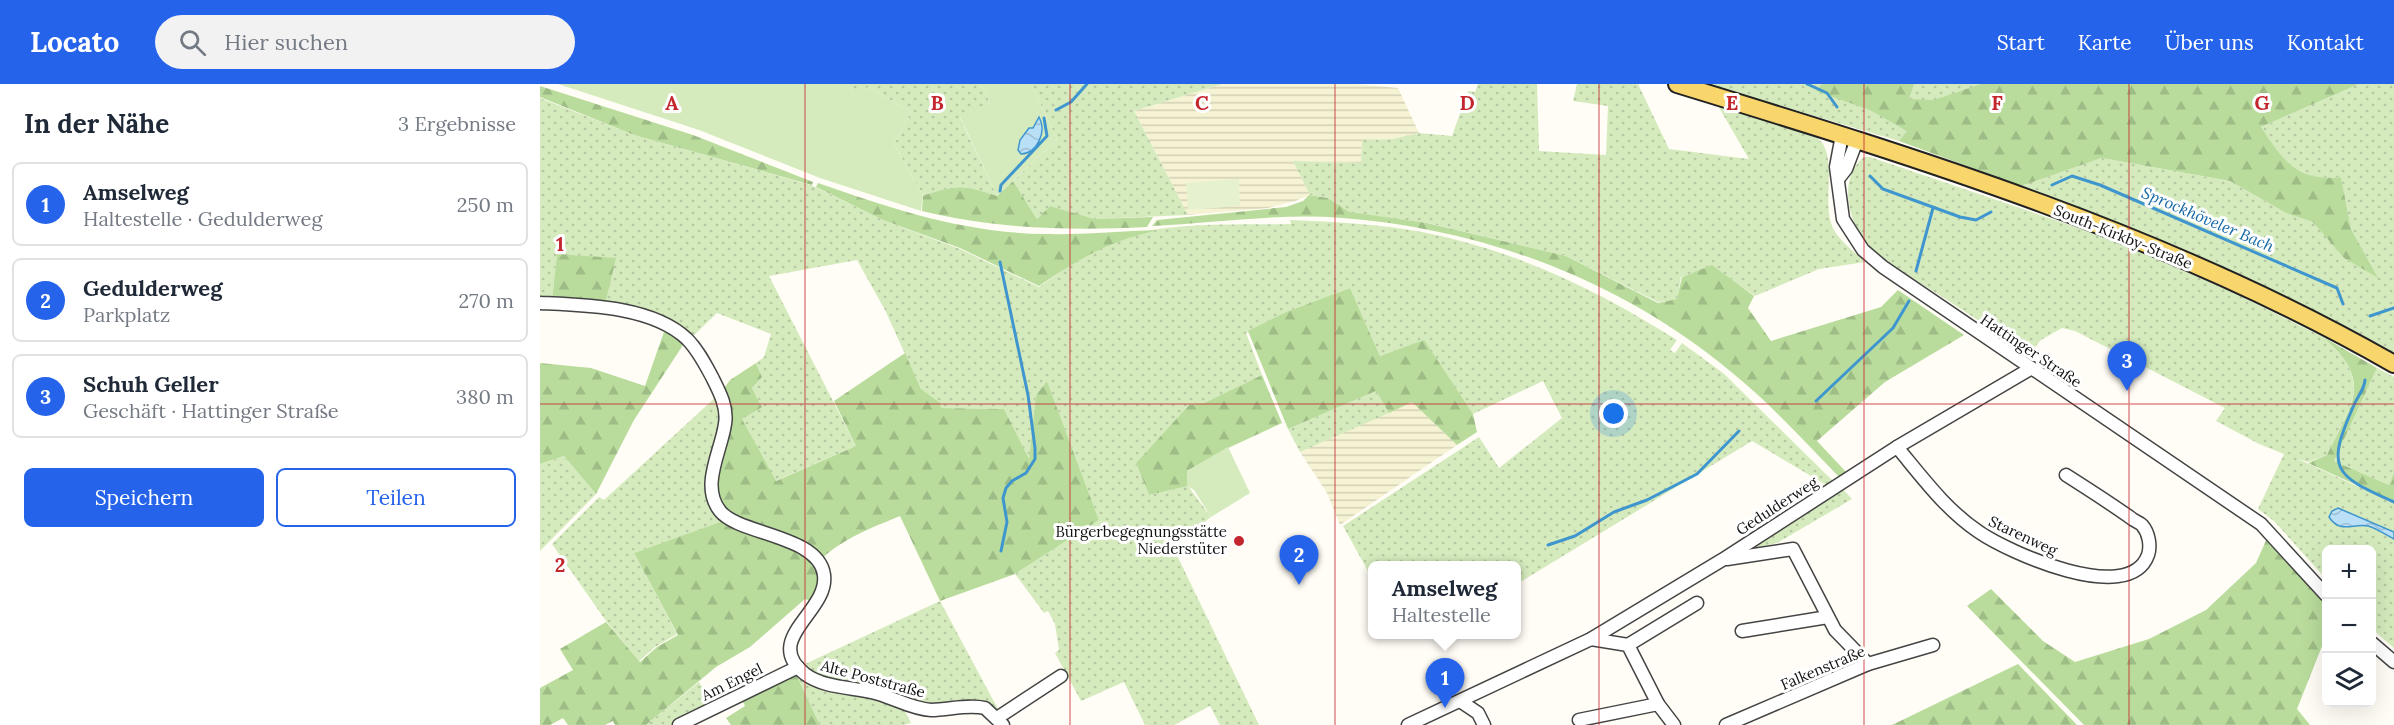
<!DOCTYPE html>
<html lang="de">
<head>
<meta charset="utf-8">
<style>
  body { margin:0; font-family:Lora,serif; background:#f2f2f3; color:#1f2937 }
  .controls { position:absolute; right:18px; bottom:18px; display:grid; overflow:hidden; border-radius:9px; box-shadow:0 6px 24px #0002 }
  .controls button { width:54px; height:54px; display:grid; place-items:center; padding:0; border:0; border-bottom:2px solid #e0e1e3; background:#fff; color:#1f2937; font:30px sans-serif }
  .you { position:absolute; left:1074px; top:330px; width:21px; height:21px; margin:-15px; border:4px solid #fff; border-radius:50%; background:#1a73e8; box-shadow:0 0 0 9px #1a73e833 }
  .badge { display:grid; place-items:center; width:39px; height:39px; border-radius:50%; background:#2563eb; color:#fff; font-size:20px; font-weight:700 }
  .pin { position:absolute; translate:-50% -50px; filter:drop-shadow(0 2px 3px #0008) }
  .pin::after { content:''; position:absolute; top:32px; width:21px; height:18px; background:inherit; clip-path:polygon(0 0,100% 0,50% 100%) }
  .popup { position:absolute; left:828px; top:477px; width:153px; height:78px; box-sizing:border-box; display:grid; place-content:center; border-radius:9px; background:#fff; filter:drop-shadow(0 2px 4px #0005); font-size:20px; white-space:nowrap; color:#747a83 }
  .popup b { font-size:22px; color:#1f2937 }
  .popup::after { content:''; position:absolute; left:50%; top:100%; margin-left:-12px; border:12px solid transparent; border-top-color:#fff }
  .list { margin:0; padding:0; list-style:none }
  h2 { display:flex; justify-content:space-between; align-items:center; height:78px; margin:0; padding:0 24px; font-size:26px }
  h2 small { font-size:20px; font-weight:400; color:#747a83 }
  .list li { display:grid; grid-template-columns:39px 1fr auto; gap:18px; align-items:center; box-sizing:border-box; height:84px; margin:0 12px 12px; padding:0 12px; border:2px solid #e0e1e3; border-radius:9px }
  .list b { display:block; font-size:22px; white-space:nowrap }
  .list p { margin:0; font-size:20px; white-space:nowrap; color:#747a83 }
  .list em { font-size:20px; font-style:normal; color:#747a83 }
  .actions { display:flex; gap:12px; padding:18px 24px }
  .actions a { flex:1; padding:14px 0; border:2px solid #2563eb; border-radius:9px; text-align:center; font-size:21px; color:#2563eb }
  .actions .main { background:#2563eb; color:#fff }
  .icon { flex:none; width:33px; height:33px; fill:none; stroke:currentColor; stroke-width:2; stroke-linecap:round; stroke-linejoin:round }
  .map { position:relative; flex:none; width:1854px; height:641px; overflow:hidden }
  header { display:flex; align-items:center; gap:36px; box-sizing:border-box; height:84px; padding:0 30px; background:#2563eb; color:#fff }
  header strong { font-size:28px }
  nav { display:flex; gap:33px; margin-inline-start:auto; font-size:21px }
  .search { width:420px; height:54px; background:#f2f2f3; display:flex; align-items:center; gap:15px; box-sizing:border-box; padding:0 21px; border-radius:33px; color:#747a83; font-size:22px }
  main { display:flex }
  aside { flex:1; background:#fff }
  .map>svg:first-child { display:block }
</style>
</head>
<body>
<header>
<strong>Locato</strong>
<div class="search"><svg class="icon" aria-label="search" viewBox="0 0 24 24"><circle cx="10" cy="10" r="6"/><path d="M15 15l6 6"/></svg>Hier suchen</div>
<nav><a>Start</a><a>Karte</a><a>Über uns</a><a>Kontakt</a></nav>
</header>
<main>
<aside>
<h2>In der Nähe<small>3 Ergebnisse</small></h2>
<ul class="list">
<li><span class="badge">1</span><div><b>Amselweg</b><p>Haltestelle · Gedulderweg</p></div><em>250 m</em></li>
<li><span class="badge">2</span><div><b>Gedulderweg</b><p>Parkplatz</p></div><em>270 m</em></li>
<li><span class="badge">3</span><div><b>Schuh Geller</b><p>Geschäft · Hattinger Straße</p></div><em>380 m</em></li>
</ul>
<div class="actions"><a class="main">Speichern</a><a>Teilen</a></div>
</aside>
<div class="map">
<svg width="1854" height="641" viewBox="0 0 1854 641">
  <defs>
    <pattern id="farmland-rules" width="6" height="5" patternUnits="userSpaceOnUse" patternTransform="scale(1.5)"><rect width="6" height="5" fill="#f6f3d4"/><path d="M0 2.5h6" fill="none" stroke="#d2cfb5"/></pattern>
    <pattern id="grass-dots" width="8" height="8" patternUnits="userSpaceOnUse" patternTransform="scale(1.5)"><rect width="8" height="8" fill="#d5ebbd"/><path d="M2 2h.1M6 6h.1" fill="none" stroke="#b6c8a1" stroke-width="1.8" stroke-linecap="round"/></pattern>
    <pattern id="forest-firs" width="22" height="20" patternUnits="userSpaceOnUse" patternTransform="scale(1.5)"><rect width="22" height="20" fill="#b9dc9c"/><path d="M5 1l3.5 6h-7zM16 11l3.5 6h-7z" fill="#9ebc85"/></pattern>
    <pattern id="water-waves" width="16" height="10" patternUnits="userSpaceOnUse" patternTransform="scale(1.5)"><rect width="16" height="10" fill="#b9e0f7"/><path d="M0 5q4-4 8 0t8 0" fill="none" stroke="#9ebfd3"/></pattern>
  </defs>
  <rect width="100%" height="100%" fill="#fffdf5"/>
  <g fill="url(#farmland-rules)">
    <polygon points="682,0 817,0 858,4 879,49 852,55 822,56 821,79 753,77 770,111 755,117 728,124 648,131 594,27"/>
    <polygon points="872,318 917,361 800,441 787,409 760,368"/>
  </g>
  <g fill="url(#grass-dots)">
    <path d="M309 0H441L450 19 420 34 457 112C423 101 417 100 383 112L354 60 371 28 328 3 314 13Z"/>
    <polygon points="491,0 682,0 594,27 648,131 555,135 510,122 497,135 473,97 517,55"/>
    <path d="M938 0H997L999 67 1066 71 1068 22 1033 17 1037 0H1098L1129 65 1209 75 1177 20 1277 54C1298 68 1283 114 1291 139 1295 154 1314 167 1325 178L1279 185 1215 212 1172 182 1141 193 1137 216 1118 218 1026 172 888 139 808 129 788 114 770 111 753 77 821 79 822 56 852 55 879 49 912 52 928 7 935 8Z"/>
    <polygon points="1167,0 1477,0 1363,53 1359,57"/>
    <path d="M1819 0H1854V270L1735 209 1624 158 1481 102 1562 74 1690 97 1746 129 1774 138 1804 174 1837 193 1811 145 1801 93C1755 98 1744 77 1721 43Z"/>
    <path d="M0 14 94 51 271 101 343 136 420 165 499 203C524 185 549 166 577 155 625 137 699 141 751 140L750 136C794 138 839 140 882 148 975 166 1058 206 1137 256L1130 266 1135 269 1142 259 1183 289 1293 397 1288 402 1212 357 977 500V482H833V496L803 442 939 353 959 384 1022 334 1003 297 933 330 883 257 840 272 810 204 746 228 706 249 722 291 664 319 649 321 596 379 609 411 648 402 671 433 633 463 719 641H680L670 622 634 641H605L584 598 541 617 515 569 519 566 515 540 508 527 504 529 475 490 559 436 507 297 496 311 489 376 464 325 401 324 381 305 345 226 317 176 229 192 316 362 235 397 202 335 222 322 212 304 222 293 216 279 224 273 231 250 177 229 151 254 65 221 75 175 17 170 12 217 0 216Z"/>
    <path d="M1324 73H1330L1565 153 1692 208 1783 253C1834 298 1812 318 1787 371L1768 378 1758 375 1854 419V564L1832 545V466H1786V495L1734 437 1718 425 1744 370 1719 360 1676 337 1685 324 1535 247 1522 244 1501 256 1488 271C1454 246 1418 223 1382 200 1367 190 1350 181 1336 170 1311 149 1294 97 1324 73Z"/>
    <polygon points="1837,284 1854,293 1854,388 1849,401 1794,377"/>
    <polygon points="836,307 849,329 760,368 748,345"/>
    <polygon points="178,311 182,324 185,437 94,469 137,550 115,563 99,577 66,537 12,460 59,413 64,416"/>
    <polygon points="24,372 56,410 0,467 0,380"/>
    <polygon points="1300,402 1312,415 1237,459 1195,469"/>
    <polygon points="400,517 459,627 445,621 385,621 275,590 263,581"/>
    <polygon points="254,586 362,621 371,639 364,641 280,641"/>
    <polygon points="159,598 174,622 134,641 106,641"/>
  </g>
  <g fill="url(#forest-firs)">
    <path d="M1282 0H1374L1369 15 1394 16 1441 0H1819L1721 43C1744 77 1756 98 1801 93L1811 145 1838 194 1804 174 1773 138 1746 129 1690 97 1562 74 1481 102 1359 57 1367 47 1330 26 1276 7Z"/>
    <polygon points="0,2 153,51 273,98 272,101 94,51 0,13"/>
    <path d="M473 97 497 135 510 122 555 135 613 133 607 143C530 147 456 145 382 127L383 112C417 100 424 101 457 112Z"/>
    <path d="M278 99C352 125 425 149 504 150 542 151 580 147 618 146 567 158 542 173 499 202L420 164 343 136 276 103Z"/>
    <path d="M769 111 788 114 809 128 887 139 1026 172 1118 219 1137 215 1142 193 1172 181 1214 212 1208 224 1231 257 1341 223 1358 206 1424 251 1345 298 1277 357 1308 390 1301 395C1265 358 1230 319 1190 287 1080 196 944 145 803 134 739 129 675 139 612 142L617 136 746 123 763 117Z"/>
    <polygon points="17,170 76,174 65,221 12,217"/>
    <polygon points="810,204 840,272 884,256 933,330 937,348 917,361 872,318 849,329 836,307 748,345 708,247 746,228"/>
    <polygon points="125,245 145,258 94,336 56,410 24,372 0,380 0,279 51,284 105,302"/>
    <path d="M1783 253 1837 284 1794 377 1849 401 1854 388V418L1768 379 1787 371C1813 318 1834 298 1783 253Z"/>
    <path d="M365 269 381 305 400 319 401 324 464 325 489 375 496 311 507 297 559 436 475 490 400 517 360 432C331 444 304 454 280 476L190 432 175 408 182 307 190 296 216 279 222 293 212 304 222 323 202 335 236 397 316 362 294 317Z"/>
    <polygon points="722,291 742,339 688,364 647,387 648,402 609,411 596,379 649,321 664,319"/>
    <polygon points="186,436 261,467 284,493 274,518 265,515 210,563 176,583 106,641 75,641 73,637 65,641 28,641 23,634 10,641 0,641 0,604 33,586 20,565 66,538 100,578 117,563 138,551 94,469"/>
    <polygon points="1728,452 1786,519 1786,552 1757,625 1770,641 1544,641 1427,522 1451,505 1503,557 1535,578 1609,555 1666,526 1716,479"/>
    <polygon points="1478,580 1537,641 1351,641 1354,640"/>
    <polygon points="254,586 280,641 191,641 186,634 205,622 201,614"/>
  </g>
  <g fill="#d5ebbd">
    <polygon points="18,0 309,0 314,12 328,3 371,28 354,60 383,112 381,127 280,94 159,46"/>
    <polygon points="441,0 491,0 517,55 457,112 420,33 450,19"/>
    <polygon points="688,363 710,409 671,433 654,406 647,402 647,387"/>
  </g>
  <polygon fill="#e6f2cf" points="699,95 700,122 648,126 646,99"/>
  <g fill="url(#water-waves)" stroke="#3f96cf" stroke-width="1.5">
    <path d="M499 33C507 47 498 69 481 70L478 66 480 56 489 44H493Z"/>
    <path d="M1798 424 1854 448V455C1846 451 1836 444 1828 442 1813 439 1800 450 1789 433L1792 427Z"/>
  </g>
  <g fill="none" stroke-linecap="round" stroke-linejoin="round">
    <g stroke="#3f96cf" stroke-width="3">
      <polyline points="1267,0 1287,9 1297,23"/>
      <polyline points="516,26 531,18 547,0"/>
      <polyline points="1330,92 1343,105 1420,133 1436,136 1451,128"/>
      <polyline points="1512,101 1532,92 1560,101 1797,204 1803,220"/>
      <polyline points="460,107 461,101 507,52 504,34"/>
      <polyline points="460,178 488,311 495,364 495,375 486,389 472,397 466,404 463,414 467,438 461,467"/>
      <polyline points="1376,187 1393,124"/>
      <polyline points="1830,232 1854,224"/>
      <path d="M1825 296C1824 307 1818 311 1814 321 1786 384 1792 391 1854 418"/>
      <polyline points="1276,317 1353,244 1369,217"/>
      <polyline points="1008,461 1035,452 1074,428 1107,416 1157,390 1199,347"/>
    </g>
    <defs>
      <g id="minor">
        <polyline points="1302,51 1296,83 1303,135 1323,166 1343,183 1721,440 1786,511"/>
        <polyline points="1299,94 1306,85 1317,56"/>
        <path d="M0 219C45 221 112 222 147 255 158 266 165 280 172 293 179 307 188 323 185 340 181 368 160 402 180 427 199 451 279 451 284 491 289 528 221 555 265 590 285 605 316 603 339 610 356 615 373 625 391 626 409 626 427 620 445 624L463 641"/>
        <path d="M1357 363C1382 393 1406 426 1439 448 1468 468 1589 523 1608 471 1611 462 1609 449 1602 441 1599 438 1594 437 1591 434 1570 419 1548 405 1526 391"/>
        <polyline points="1187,475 1253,465 1295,546 1328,580"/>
        <polyline points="1202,547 1288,533"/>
        <polyline points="1051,555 1088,561 1118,620 1134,641"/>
        <polyline points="1832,559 1854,578"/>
        <polyline points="1088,561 1157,519"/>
        <polyline points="920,617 938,629 944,641"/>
        <polyline points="457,634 521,592"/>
        <polyline points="1039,636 1118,620"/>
        <polyline points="139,641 258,583"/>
        <polyline points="868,641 1051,555 1182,476 1357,363 1490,285"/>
        <polyline points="1186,641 1328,580 1393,561"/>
      </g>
      <path id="major" d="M1137 0C1382 75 1631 152 1854 280"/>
    </defs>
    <use href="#minor" stroke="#444" stroke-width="15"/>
    <use href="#major" stroke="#222" stroke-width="20"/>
    <use href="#minor" stroke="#fff" stroke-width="12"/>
    <use href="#major" stroke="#f9d66b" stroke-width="16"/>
  </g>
  <path fill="none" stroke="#c4262e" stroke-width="1.5" stroke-opacity="0.55" d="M265 0V641M530 0V641M795 0V641M1059 0V641M1324 0V641M1589 0V641M0 320H1854"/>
  <circle fill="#c4262e" stroke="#fff" stroke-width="2" cx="699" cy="457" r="6"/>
  <g text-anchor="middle" stroke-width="6" stroke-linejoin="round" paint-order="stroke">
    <g font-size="15" fill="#111" stroke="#fff">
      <text transform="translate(1583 153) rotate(22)" y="5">South-Kirkby-Straße</text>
      <text transform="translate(1491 267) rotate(34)" y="5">Hattinger Straße</text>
      <text transform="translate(1237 422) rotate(-33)" y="5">Gedulderweg</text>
      <text transform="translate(1483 452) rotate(25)" y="5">Starenweg</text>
      <text transform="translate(1283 584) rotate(-23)" y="5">Falkenstraße</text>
      <text transform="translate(333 595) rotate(15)" y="5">Alte Poststraße</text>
      <text transform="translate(192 598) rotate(-26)" y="5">Am Engel</text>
    </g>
    <g font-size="15" fill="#111" stroke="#fff" text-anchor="end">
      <text x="687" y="453">Bürgerbegegnungsstätte<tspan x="687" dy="17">Niederstüter</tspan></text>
    </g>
    <g font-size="16" font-style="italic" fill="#1768a6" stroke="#fff">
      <text transform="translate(1668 135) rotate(23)" y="6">Sprockhöveler Bach</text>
    </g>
  </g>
  <g font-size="20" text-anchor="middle" font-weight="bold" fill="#c4262e" stroke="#fff" stroke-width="6" stroke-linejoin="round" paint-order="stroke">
    <text x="132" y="26">A</text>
    <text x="397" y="26">B</text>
    <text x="662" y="26">C</text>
    <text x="927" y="26">D</text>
    <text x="1192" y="26">E</text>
    <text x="1457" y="26">F</text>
    <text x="1722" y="26">G</text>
    <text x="20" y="167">1</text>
    <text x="20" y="488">2</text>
  </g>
</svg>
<div class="controls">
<button>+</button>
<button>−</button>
<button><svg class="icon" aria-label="layers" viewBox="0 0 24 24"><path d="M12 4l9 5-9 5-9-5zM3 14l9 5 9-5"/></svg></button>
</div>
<div class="you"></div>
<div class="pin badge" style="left:905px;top:624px">1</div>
<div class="popup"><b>Amselweg</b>Haltestelle</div>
<div class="pin badge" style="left:759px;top:501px">2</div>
<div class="pin badge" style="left:1587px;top:307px">3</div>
</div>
</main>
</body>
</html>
